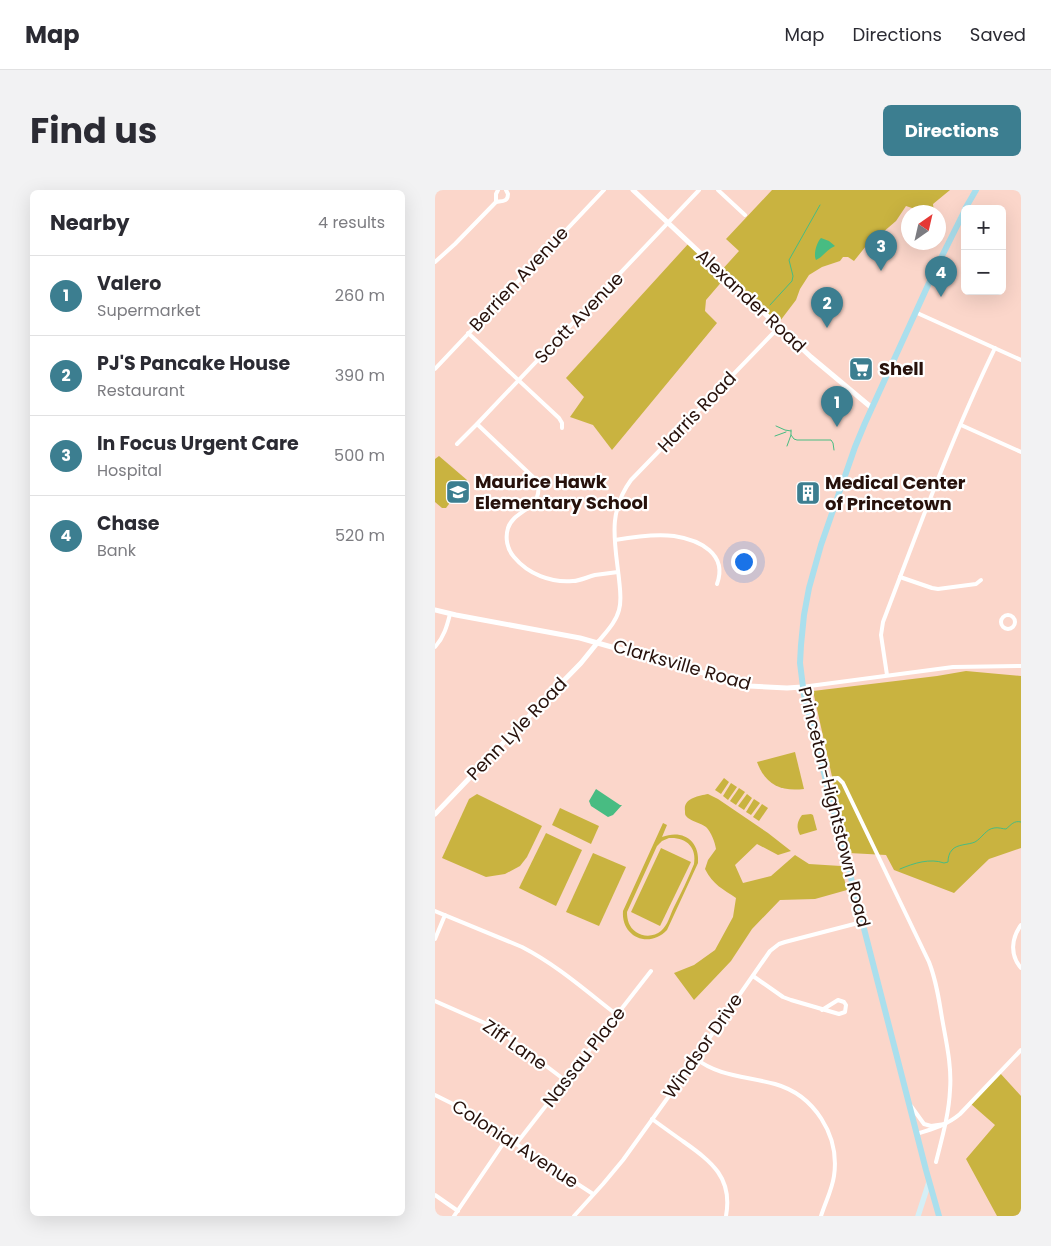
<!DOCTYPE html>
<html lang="en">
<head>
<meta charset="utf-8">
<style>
  body { margin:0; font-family:Poppins,sans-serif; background:#f2f2f3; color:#2b2b33 }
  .controls { position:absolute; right:15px; top:15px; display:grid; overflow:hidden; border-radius:8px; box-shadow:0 5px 20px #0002 }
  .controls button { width:45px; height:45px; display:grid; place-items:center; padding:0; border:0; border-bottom:1px solid #e1e1e2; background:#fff; color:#2b2b33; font:25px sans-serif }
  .compass { position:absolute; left:466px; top:15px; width:45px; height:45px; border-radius:50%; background:#fff; box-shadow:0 5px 20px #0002; rotate:34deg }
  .you { position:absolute; left:308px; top:371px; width:18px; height:18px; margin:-12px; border:4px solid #fff; border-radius:50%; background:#1a73e8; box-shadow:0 0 0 8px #1a73e833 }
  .badge { display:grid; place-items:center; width:32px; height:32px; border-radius:50%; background:#3c7e90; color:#fff; font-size:16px; font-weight:700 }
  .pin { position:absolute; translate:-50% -41px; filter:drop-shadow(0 1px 2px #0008) }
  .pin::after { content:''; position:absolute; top:26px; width:18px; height:15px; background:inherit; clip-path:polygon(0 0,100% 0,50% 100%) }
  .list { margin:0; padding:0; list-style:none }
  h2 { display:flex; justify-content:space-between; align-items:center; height:65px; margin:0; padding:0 20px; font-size:21px }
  h2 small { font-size:16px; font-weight:400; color:#7c7c81 }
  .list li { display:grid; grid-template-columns:32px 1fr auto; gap:15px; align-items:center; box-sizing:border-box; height:80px; padding:0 20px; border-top:1px solid #e1e1e2 }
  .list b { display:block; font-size:19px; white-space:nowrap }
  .list p { margin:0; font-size:16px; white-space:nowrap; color:#7c7c81 }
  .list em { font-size:16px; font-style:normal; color:#7c7c81 }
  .map { position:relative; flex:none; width:586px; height:1026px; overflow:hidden; border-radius:8px }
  header { display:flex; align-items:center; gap:30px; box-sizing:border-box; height:70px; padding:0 25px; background:#fff; border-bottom:1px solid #e1e1e2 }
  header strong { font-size:24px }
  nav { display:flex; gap:28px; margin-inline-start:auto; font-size:18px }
  .intro { display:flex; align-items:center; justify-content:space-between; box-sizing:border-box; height:120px; padding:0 30px }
  h1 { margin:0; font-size:35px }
  .button { padding:12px 22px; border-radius:8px; background:#3c7e90; color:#fff; font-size:18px; font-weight:700 }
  main { display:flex; gap:30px; padding:0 30px }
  aside { flex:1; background:#fff; border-radius:8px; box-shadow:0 5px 20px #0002 }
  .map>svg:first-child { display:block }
</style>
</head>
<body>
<header>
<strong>Map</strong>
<nav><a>Map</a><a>Directions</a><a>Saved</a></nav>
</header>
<div class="intro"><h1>Find us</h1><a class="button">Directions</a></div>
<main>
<aside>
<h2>Nearby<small>4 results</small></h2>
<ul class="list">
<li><span class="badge">1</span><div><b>Valero</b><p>Supermarket</p></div><em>260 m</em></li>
<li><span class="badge">2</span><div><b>PJ'S Pancake House</b><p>Restaurant</p></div><em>390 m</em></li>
<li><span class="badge">3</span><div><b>In Focus Urgent Care</b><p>Hospital</p></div><em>500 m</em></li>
<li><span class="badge">4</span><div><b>Chase</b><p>Bank</p></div><em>520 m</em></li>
</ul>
</aside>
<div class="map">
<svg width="586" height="1026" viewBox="0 0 586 1026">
  <rect width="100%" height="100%" fill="#fbd6ca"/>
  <g fill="#c9b340" fill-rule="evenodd">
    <polygon points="337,0 515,0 498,14 499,22 489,22 471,16 461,31 447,43 442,46 439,52 431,56 419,71 413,67 408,67 405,71 387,77 374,85 365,99 361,110 342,135 285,82 304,61 291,49"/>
    <polygon points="254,53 286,83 289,89 271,110 270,121 282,133 177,260 158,235 135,227 149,207 131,188"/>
    <polygon points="4,266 32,290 11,318 7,318 0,312 0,269"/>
    <polygon points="531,481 586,486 586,658 554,669 519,703 459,680 451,665 414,663 378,501 502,486"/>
    <path d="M360 562 369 599C345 602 330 594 322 572Z"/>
    <polygon points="289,588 294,592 286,604 280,600"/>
    <polygon points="296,593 302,597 293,610 288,606"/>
    <polygon points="304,598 310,602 301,615 295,611"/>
    <polygon points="42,604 107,636 92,667 85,676 70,684 51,687 7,668 34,609"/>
    <path d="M273 604 283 609 333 643 356 661 343 665 322 654 300 675 308 693 336 686 360 665 374 674 406 676 412 700 380 709 345 710 317 739 296 771 259 810 239 783 259 775 280 760 298 727 301 708C288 699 278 695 270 679L273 670 281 659C280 652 276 642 271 637 266 633 258 632 253 628 250 625 250 625 250 621 248 608 264 606 273 604Z"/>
    <polygon points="312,604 317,608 309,620 303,616"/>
    <polygon points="319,609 325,613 316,625 311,622"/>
    <polygon points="327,614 333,618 324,631 318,627"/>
    <polygon points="125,618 164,636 156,654 117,635"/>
    <path d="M376 624 378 625 382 640 365 645C361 637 362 632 367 625Z"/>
    <path d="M228 633 232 635 227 647C247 639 265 650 263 673L232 740C214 759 186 747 188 721ZM234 648C251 647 262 657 259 674 253 689 246 703 239 717 235 725 233 735 226 741 219 747 208 747 201 742 194 737 192 730 192 722L222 656 227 651Z"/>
    <polygon points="111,643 147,660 121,716 84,698"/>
    <polygon points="226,658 256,672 225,736 196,722"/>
    <polygon points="158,663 191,677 164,736 131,722"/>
    <polygon points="565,883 586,906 586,1026 562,1026 531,969 560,935 536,914"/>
  </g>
  <g fill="#48bc82">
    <path d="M386 48 394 51 400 56C392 59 388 67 381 70 378 64 382 52 386 48Z"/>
    <polygon points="161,599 185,615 187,615 178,625 173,627 156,616 154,611"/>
  </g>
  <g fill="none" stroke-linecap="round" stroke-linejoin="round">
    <g stroke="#48bc82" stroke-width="1">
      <polyline points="335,115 357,91 358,86 354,70 385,15"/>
      <polyline points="341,236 350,240 356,241"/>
      <polyline points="356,245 359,249 362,250 396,250 398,253 399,260"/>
      <polyline points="340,246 351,242"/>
      <polyline points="352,256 356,245 356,240"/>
      <path d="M465 679C479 673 495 668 509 673L513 672C513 668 514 663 517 660 522 654 533 655 540 652 547 648 551 639 559 638 563 637 568 639 571 639 576 635 579 630 586 632"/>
    </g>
    <g stroke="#fff" stroke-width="4">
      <path d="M63 0 61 4V12C67 11 73 12 73 4L71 0"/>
      <polyline points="283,0 310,25"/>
      <polyline points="0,72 20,54 61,12"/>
      <polyline points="480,122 586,170"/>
      <polyline points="33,143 124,228 127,233 127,238"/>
      <polyline points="0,179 169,0"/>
      <path d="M42 234 97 286C103 292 105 299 102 307 96 321 78 323 73 338 70 348 72 359 79 367 93 384 116 393 138 391 145 391 152 387 160 385 168 384 175 383 183 382"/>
      <polyline points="526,235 586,262"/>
      <polyline points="22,254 42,234 264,0"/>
      <path d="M180 350C197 347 223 344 239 346 265 350 293 364 282 394"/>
      <polyline points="465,387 497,398 503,399 541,394 546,390"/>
      <circle cx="573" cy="432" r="7"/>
      <path d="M163 452C171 442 181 432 184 420 187 410 185 399 184 389 180 352 172 323 196 290L344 137"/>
      <path d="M0 457C9 447 12 436 15 424"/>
      <path d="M452 485 446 445 448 432C483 340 517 247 560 158"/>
      <polyline points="367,497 518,477 586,476"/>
      <path d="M391 589 403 588 408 593 494 772C501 790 504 809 507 828 511 851 517 876 515 900 514 924 507 948 501 972"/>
      <path d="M0 721 87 757C122 775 151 801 182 825"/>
      <path d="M586 735C576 749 575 765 586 778"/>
      <polyline points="0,749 10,725"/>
      <polyline points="318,786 348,807 356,810 404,824 410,822 411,815 409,812 403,810 387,820"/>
      <polyline points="0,811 61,838 131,891"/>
      <path d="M260 868C284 887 311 886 340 894 379 905 405 945 399 986 397 1000 390 1013 386 1026"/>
      <polyline points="0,905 26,918 158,1004"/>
      <polyline points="476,916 489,934 496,936 510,934"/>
      <path d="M217 929C228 937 239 945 249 952 277 972 298 988 291 1026"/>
      <path d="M481 944C498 939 512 935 525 924L586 860"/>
      <polyline points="81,954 216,781"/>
      <polyline points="0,1005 23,1021"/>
      <polyline points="19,1026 72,948"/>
      <polyline points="139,1026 168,994 188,970 234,906 335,761 344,754 350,752 427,732"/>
    </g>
    <g stroke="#fff" stroke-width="5">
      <polyline points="198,0 376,167 437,218"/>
      <polyline points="0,420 21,425 145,448 314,496 352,498 367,497"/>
      <polyline points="0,624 68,553 146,473 163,452"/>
    </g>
    <polyline stroke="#d5eff6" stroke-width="5.5" points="483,1026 494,992"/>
    <g stroke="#aadfed" stroke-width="6">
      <polyline points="530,19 541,0"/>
      <polyline points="504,1026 491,980 369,505 365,473 366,455 369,425 374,398 386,355 420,257 430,233 499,82 530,20"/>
    </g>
  </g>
  <defs>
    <symbol id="supermarket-square" viewBox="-11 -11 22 22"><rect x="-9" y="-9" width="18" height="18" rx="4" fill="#3c7e90" stroke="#fff"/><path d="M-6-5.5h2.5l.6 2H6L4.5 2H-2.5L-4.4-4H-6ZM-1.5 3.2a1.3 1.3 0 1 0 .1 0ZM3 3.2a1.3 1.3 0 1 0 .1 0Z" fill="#fff"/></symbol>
    <symbol id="school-square" viewBox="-11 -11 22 22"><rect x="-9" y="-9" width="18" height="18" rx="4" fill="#3c7e90" stroke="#fff"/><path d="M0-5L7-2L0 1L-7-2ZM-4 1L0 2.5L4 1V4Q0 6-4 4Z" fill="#fff"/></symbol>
    <symbol id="building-square" viewBox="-11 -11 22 22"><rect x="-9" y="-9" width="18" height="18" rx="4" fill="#3c7e90" stroke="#fff"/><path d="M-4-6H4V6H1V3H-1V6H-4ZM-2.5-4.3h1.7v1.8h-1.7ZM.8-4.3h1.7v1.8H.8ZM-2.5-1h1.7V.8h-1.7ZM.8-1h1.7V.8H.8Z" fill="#fff"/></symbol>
  </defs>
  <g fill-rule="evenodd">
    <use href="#supermarket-square" x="412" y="165" width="28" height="28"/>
    <use href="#school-square" x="9" y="288" width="28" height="28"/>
    <use href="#building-square" x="359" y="289" width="28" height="28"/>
  </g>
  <g text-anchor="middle" stroke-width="4.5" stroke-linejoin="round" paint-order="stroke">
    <g font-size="18" fill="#27110b" stroke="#fff">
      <text transform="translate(84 89) rotate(-47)" y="6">Berrien Avenue</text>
      <text transform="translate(316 111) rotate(43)" y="6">Alexander Road</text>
      <text transform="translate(144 128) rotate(-46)" y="6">Scott Avenue</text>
      <text transform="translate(262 222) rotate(-46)" y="6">Harris Road</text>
      <text transform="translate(247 475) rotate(16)" y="6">Clarksville Road</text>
      <text transform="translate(82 539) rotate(-46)" y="6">Penn Lyle Road</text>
      <text transform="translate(399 617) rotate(76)" y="6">Princeton-Hightstown Road</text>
      <text transform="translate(80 855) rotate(35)" y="6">Ziff Lane</text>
      <text transform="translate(268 856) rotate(-55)" y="6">Windsor Drive</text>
      <text transform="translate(149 867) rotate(-52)" y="6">Nassau Place</text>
      <text transform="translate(80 954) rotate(33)" y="6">Colonial Avenue</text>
    </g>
    <g font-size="18" font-weight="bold" fill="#27110b" stroke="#fff" text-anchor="start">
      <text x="444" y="185">Shell</text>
      <text x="40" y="298">Maurice Hawk<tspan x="40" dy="21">Elementary School</tspan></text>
      <text x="390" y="299">Medical Center<tspan x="390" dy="21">of Princetown</tspan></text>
    </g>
  </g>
</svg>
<div class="controls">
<button>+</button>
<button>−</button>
</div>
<svg class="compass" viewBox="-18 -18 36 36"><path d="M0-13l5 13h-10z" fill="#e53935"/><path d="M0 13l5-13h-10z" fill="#7c7c81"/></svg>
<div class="you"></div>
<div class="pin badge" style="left:402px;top:237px">1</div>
<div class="pin badge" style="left:392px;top:138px">2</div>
<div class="pin badge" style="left:446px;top:81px">3</div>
<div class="pin badge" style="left:506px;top:107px">4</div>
</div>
</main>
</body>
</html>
